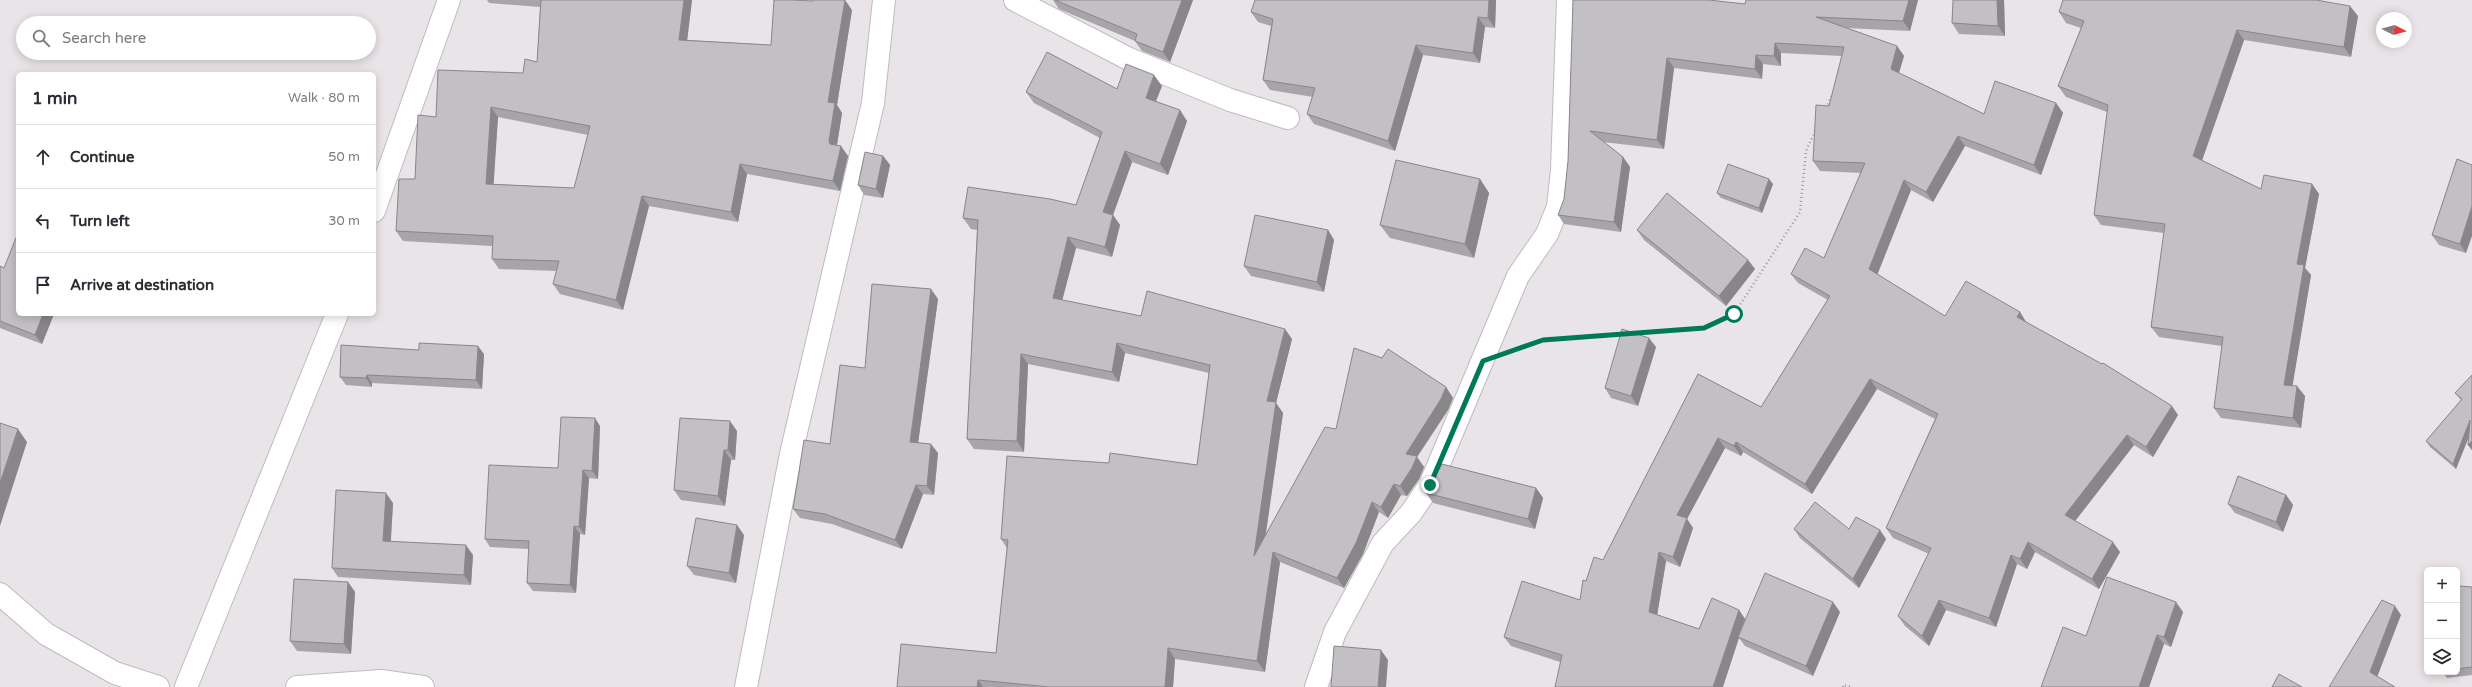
<!DOCTYPE html>
<html lang="en">
<head>
<meta charset="utf-8">
<style>
  body { margin:0; font-family:"Varela Round",sans-serif; background:#f2f2f3; color:#2b2b33 }
  .controls { position:absolute; right:12px; bottom:12px; display:grid; overflow:hidden; border-radius:6px; box-shadow:0 2px 10px #0003 }
  .controls button { width:36px; height:36px; display:grid; place-items:center; padding:0; border:0; border-bottom:1px solid #e1e1e2; background:#fff; color:#2b2b33; font:20px sans-serif }
  .compass { position:absolute; left:2376px; top:12px; width:36px; height:36px; border-radius:50%; background:#fff; box-shadow:0 2px 10px #0003; rotate:96deg }
  .stop { position:absolute; width:12px; height:12px; margin:-9px; border:3px solid #007957; border-radius:50%; background:#fff }
  .stop.end { background:#007957; border-color:#fff; box-shadow:0 1px 4px #0008 }
  .list { margin:0; padding:0; list-style:none }
  h2 { display:flex; justify-content:space-between; align-items:center; height:52px; margin:0; padding:0 16px; font-size:17px }
  h2 small { font-size:13px; font-weight:400; color:#7c7c81 }
  .list li { display:grid; grid-template-columns:26px 1fr auto; gap:12px; align-items:center; box-sizing:border-box; height:64px; padding:0 16px; border-top:1px solid #e1e1e2 }
  .list b { display:block; font-size:15px; white-space:nowrap }
  .list em { font-size:13px; font-style:normal; color:#7c7c81 }
  .icon { flex:none; width:22px; height:22px; fill:none; stroke:currentColor; stroke-width:2; stroke-linecap:round; stroke-linejoin:round }
  .map { position:relative; flex:none; width:2472px; height:687px; overflow:hidden }
  .search { position:absolute; background:#fff; box-shadow:0 2px 10px #0003; left:16px; top:16px; width:360px; height:44px; display:flex; align-items:center; gap:10px; box-sizing:border-box; padding:0 14px; border-radius:22px; color:#7c7c81; font-size:15px }
  .panel { position:absolute; background:#fff; box-shadow:0 2px 10px #0003; left:16px; top:72px; width:360px; height:244px; border-radius:6px }
  .map>svg:first-child { display:block }
</style>
</head>
<body>
<div class="map">
<svg width="2472" height="687" viewBox="0 0 2472 687">
  <rect width="100%" height="100%" fill="#e8e4e8"/>
  <g fill="none" stroke-linecap="round" stroke-linejoin="round">
    <defs>
      <g id="minor">
        <polyline points="1015,0 1129,59 1230,100 1288,118"/>
        <polyline points="374,211 449,0"/>
        <polyline points="0,594 46,634 115,673 158,687"/>
        <polyline points="186,687 337,314"/>
        <polyline points="297,687 381,681 423,687"/>
        <polyline points="746,687 791,454 873,103 884,0"/>
        <polyline points="1316,687 1335,632 1383,543 1411,513 1430,485 1518,276 1547,234 1558,207 1562,170 1568,0"/>
      </g>
    </defs>
    <use href="#minor" stroke="#bfbbbf" stroke-width="24"/>
    <g stroke="#9d9a9d" stroke-width="2.5" stroke-dasharray="1 3" stroke-linecap="butt">
      <polyline points="1826,108 1832,95"/>
      <polyline points="1629,333 1704,328 1734,314 1800,212 1806,151 1816,129"/>
      <polyline points="1521,347 1543,340 1624,333"/>
      <polyline points="1843,687 1843,685 1852,687"/>
    </g>
    <use href="#minor" stroke="#fff" stroke-width="22"/>
  </g>
  <g fill="#a7a5a9" fill-rule="evenodd">
    <path d="M487 0H692L687 40 771 45 852 10 837 105 842 113 837 145 848 156 840 191 747 174 738 222 649 206 623 310 560 294 553 284 557 271 499 269 492 259V246L403 241 396 231 415 179 436 117 523 73 537 62 540 7 489 3ZM498 117 588 135 574 188 493 184Z"/>
    <polygon points="1053,0 1193,0 1170,62 1142,51 1135,41 1059,9"/>
    <polygon points="1254,0 1496,0 1495,28 1485,27 1480,63 1423,55 1395,151 1314,124 1307,114 1313,97 1270,90 1263,80 1271,26 1258,22 1251,12 1255,0"/>
    <polygon points="1573,0 1745,4 1918,0 1910,31 1846,28 1897,46 1904,56 1899,73 1984,114 2056,103 2063,113 2041,175 1965,146 1933,202 1911,190 1877,274 1945,316 2020,312 2026,322 2178,415 2153,457 2134,445 2075,521 2120,552 2099,589 2035,552 2027,569 2017,564 1996,627 1946,610 1929,646 1905,626 1898,616 1929,554 1893,538 1886,528 1935,419 1877,389 1812,494 1743,452 1741,456 1725,448 1687,519 1693,528 1680,567 1666,561 1657,615 1699,629 1739,610 1745,619 1840,612 1813,676 1745,646 1739,638 1560,662 1511,646 1504,637 1580,600 1586,581 1603,560 1698,374 1761,407 1828,300 1798,283 1791,274 1824,258 1861,173 1820,171 1813,161 1829,106 1842,56 1781,53 1781,66 1763,64 1762,79 1674,68 1664,149 1603,142 1623,157 1630,167 1621,232 1564,224 1558,215 1564,199 1568,161"/>
    <polygon points="2004,0 2005,36 1959,34 1952,23"/>
    <polygon points="2059,12 2358,16 2351,57 2244,40 2202,161 2261,189 2312,184 2319,194 2305,268 2311,275 2292,386 2305,396 2301,428 2221,418 2214,408 2222,346 2159,337 2151,327 2164,233 2101,225 2094,215 2107,112 2066,97 2058,86 2081,28 2066,23"/>
    <polygon points="1162,86 1156,101 1187,121 1168,175 1132,162 1113,215 1120,225 1112,257 1076,248 1062,300 1141,316 1292,339 1276,403 1283,413 1266,534 1336,429 1446,387 1453,398 1448,410 1417,457 1424,467 1419,479 1407,496 1401,495 1388,518 1379,512 1363,554 1344,588 1280,562 1265,672 1175,659 1173,687 897,687 996,653 1007,548 1001,539 1109,463 1197,465 1209,373 1125,353 1119,382 1028,364 1024,452 974,449 967,439 977,230 971,229 963,218 1076,205 1100,138 1034,103 1026,92 1117,89"/>
    <polygon points="883,156 890,165 883,198 864,195 858,185"/>
    <polygon points="2457,159 2466,253 2439,245 2432,235"/>
    <polygon points="1480,179 1489,193 1474,258 1390,238 1380,225"/>
    <polygon points="1773,184 1762,213 1721,198 1717,193"/>
    <polygon points="1328,230 1334,240 1324,292 1251,276 1244,266"/>
    <polygon points="1637,230 1748,260 1755,269 1726,306 1644,240"/>
    <polygon points="0,266 18,314 54,314 42,344 0,328"/>
    <polygon points="938,299 918,442 938,453 934,495 923,494 902,549 832,524 800,518 793,509 830,444 865,368"/>
    <polygon points="1656,347 1638,406 1611,398 1605,388"/>
    <polygon points="484,354 482,389 372,383 372,387 346,385 340,377"/>
    <polygon points="2472,375 2472,450 2468,445 2469,437 2456,469 2430,447 2426,441 2461,400 2455,393"/>
    <polygon points="600,426 598,479 589,478 585,535 580,534 576,593 533,591 527,583 529,549 490,547 485,539"/>
    <polygon points="737,431 735,460 731,460 725,506 681,500 674,490"/>
    <polygon points="1536,488 1543,498 1535,529 1433,503 1426,493"/>
    <polygon points="2286,495 2293,505 2283,532 2235,513 2228,504"/>
    <polygon points="393,503 391,541 473,555 471,585 338,577 332,568"/>
    <polygon points="1794,529 1849,529 1886,539 1859,588 1800,538"/>
    <polygon points="744,535 736,583 694,575 687,566"/>
    <polygon points="348,582 355,592 351,654 297,651 290,641"/>
    <polygon points="2472,587 2472,675 2447,678 2442,672 2457,672 2457,624"/>
    <polygon points="2183,612 2171,647 2164,644 2149,687 2041,687 2086,636"/>
  </g>
  <g fill="#888689">
    <polygon points="684,0 692,0 686,50 679,40"/>
    <polygon points="845,0 852,10 837,105 842,113 836,151 830,144 829,141 828,102"/>
    <polygon points="1182,0 1193,0 1170,62 1163,52"/>
    <polygon points="1489,0 1496,0 1495,28 1488,18"/>
    <polygon points="1909,0 1918,0 1910,31 1903,21"/>
    <polygon points="1997,0 2004,0 2005,36 1998,26"/>
    <polygon points="2350,6 2358,16 2351,57 2344,47"/>
    <polygon points="1478,17 1485,27 1480,63 1473,53"/>
    <polygon points="2237,30 2244,40 2200,166 2193,156"/>
    <polygon points="1775,43 1781,53 1781,66 1774,56"/>
    <polygon points="1416,45 1423,55 1395,151 1388,141"/>
    <polygon points="1897,46 1904,56 1897,79 1891,69"/>
    <polygon points="1756,55 1763,64 1762,79 1755,69"/>
    <polygon points="1667,58 1674,68 1664,149 1657,140"/>
    <polygon points="1154,75 1162,86 1153,108 1146,98"/>
    <polygon points="2056,103 2063,113 2041,175 2034,165"/>
    <polygon points="491,107 498,117 493,194 486,184"/>
    <polygon points="1180,110 1187,121 1168,175 1160,164"/>
    <polygon points="1958,136 1965,146 1933,202 1926,192"/>
    <polygon points="841,146 848,156 840,191 833,181"/>
    <polygon points="1125,151 1132,162 1113,215 1120,225 1112,257 1105,247 1103,212"/>
    <polygon points="883,156 890,165 883,198 876,189"/>
    <polygon points="1623,157 1630,167 1621,232 1614,222"/>
    <polygon points="740,164 747,174 738,222 731,212"/>
    <polygon points="1480,179 1489,193 1474,258 1465,244"/>
    <polygon points="1769,179 1773,184 1762,213 1759,208"/>
    <polygon points="1904,180 1911,190 1876,278 1869,269"/>
    <polygon points="2312,184 2319,194 2305,268 2311,275 2291,395 2284,385 2297,264"/>
    <polygon points="642,196 649,206 623,310 616,300"/>
    <polygon points="2472,206 2472,236 2466,253 2460,244"/>
    <polygon points="1328,230 1334,240 1324,292 1317,282"/>
    <polygon points="1068,237 1076,248 1060,309 1053,298"/>
    <polygon points="1748,260 1755,269 1726,306 1719,296"/>
    <polygon points="931,289 938,299 917,451 910,442"/>
    <polygon points="2020,312 2026,322 2024,327 2017,317"/>
    <polygon points="43,314 54,314 42,344 35,335"/>
    <polygon points="1285,329 1292,339 1276,403 1283,413 1261,566 1254,556 1267,401"/>
    <polygon points="1649,338 1656,347 1638,406 1631,396"/>
    <polygon points="1117,343 1125,353 1119,382 1112,372"/>
    <polygon points="478,346 484,354 482,389 476,380"/>
    <polygon points="1021,354 1028,364 1024,452 1017,441"/>
    <polygon points="367,375 372,383 372,387 366,378"/>
    <polygon points="1870,379 1877,389 1812,494 1805,484"/>
    <polygon points="2297,386 2305,396 2301,428 2293,418"/>
    <polygon points="1446,387 1453,398 1448,410 1417,457 1424,467 1419,479 1407,496 1400,486 1406,454"/>
    <polygon points="2172,406 2178,415 2153,457 2146,447"/>
    <polygon points="595,418 600,426 598,479 592,471"/>
    <polygon points="2470,420 2472,428 2456,469 2453,464"/>
    <polygon points="730,421 737,431 735,460 728,450"/>
    <polygon points="18,429 27,442 0,526 0,483"/>
    <polygon points="2127,435 2134,445 2072,525 2065,515"/>
    <polygon points="1718,438 1725,448 1687,519 1693,528 1680,567 1673,557 1677,515"/>
    <polygon points="2472,441 2472,450 2468,445"/>
    <polygon points="1736,442 1743,452 1741,456 1734,446"/>
    <polygon points="931,444 938,453 934,495 927,486"/>
    <polygon points="724,450 731,460 725,506 718,496"/>
    <polygon points="583,470 589,478 585,535 579,527"/>
    <polygon points="1394,484 1401,495 1388,518 1381,507"/>
    <polygon points="916,485 923,494 902,549 895,540"/>
    <polygon points="1536,488 1543,498 1535,529 1528,519"/>
    <polygon points="386,493 393,503 390,550 383,541"/>
    <polygon points="2286,495 2293,505 2283,532 2276,522"/>
    <polygon points="1372,502 1379,512 1363,554 1344,588 1337,578"/>
    <polygon points="737,525 744,535 736,583 729,573"/>
    <polygon points="574,526 580,534 576,593 570,585"/>
    <polygon points="1880,530 1886,539 1859,588 1853,579"/>
    <polygon points="2028,542 2035,552 2027,569 2020,559"/>
    <polygon points="2113,542 2120,552 2099,589 2092,579"/>
    <polygon points="466,545 473,555 471,585 464,575"/>
    <polygon points="1273,552 1280,562 1265,672 1257,661"/>
    <polygon points="1659,552 1666,561 1656,622 1649,612"/>
    <polygon points="2011,555 2017,564 1996,627 1989,618"/>
    <polygon points="348,582 355,592 351,654 344,644"/>
    <polygon points="1939,600 1946,610 1929,646 1922,636"/>
    <polygon points="1833,602 1840,612 1813,676 1806,666"/>
    <polygon points="2176,602 2183,612 2171,647 2164,637"/>
    <polygon points="2395,606 2401,615 2376,680 2370,672"/>
    <polygon points="1739,610 1745,619 1738,637 1739,638 1723,687 1713,687"/>
    <polygon points="2157,635 2164,644 2149,687 2139,687"/>
    <polygon points="1168,648 1175,659 1173,687 1165,687"/>
    <polygon points="1381,650 1388,660 1386,687 1378,687"/>
    <polygon points="978,680 983,687 977,687"/>
  </g>
  <g fill="#c2c0c4" stroke="#888689" fill-rule="evenodd">
    <path d="M541 0H684L679 40 771 45 774 0H793L813 1V0H845L828 102 835 103 829 141 830 144 841 146 833 181 740 164 731 212 642 196 616 300 553 284 559 261 492 259 493 236 396 231 399 179H415L418 115 436 117 438 70 523 73 525 59 537 62ZM491 107 590 126 574 188 486 184Z"/>
    <polygon points="1055,0 1182,0 1163,52 1135,41 1137,34"/>
    <polygon points="1255,0 1489,0 1488,18 1478,17 1473,53 1416,45 1388,141 1307,114 1315,88 1263,80 1273,19 1251,12"/>
    <polygon points="1573,0 1709,0 1745,4 1746,0 1909,0 1903,21 1816,17 1897,46 1891,69 1984,114 1995,81 2056,103 2034,165 1958,136 1926,192 1904,180 1869,269 1945,316 1966,281 2020,312 2017,317 2102,364 2103,363 2172,406 2146,447 2127,435 2065,515 2113,542 2092,579 2028,542 2020,559 2011,555 1989,618 1939,600 1922,636 1898,616 1931,548 1886,528 1938,414 1870,379 1805,484 1736,442 1734,446 1718,438 1677,515 1687,518 1673,557 1659,552 1649,612 1699,629 1712,598 1739,610 1713,687 1555,687 1562,655 1504,637 1522,581 1580,600 1583,580 1586,581 1594,557 1603,560 1698,374 1761,407 1830,296 1791,274 1805,248 1824,258 1865,163 1813,161 1816,105 1829,106 1844,47 1775,43 1774,56 1756,55 1755,69 1667,58 1657,140 1590,131 1623,157 1614,222 1558,215 1564,199 1568,161"/>
    <polygon points="1953,0 1997,0 1998,26 1952,23"/>
    <polygon points="2063,0 2316,0 2350,6 2344,47 2237,30 2193,156 2261,189 2264,175 2312,184 2297,264 2304,265 2284,385 2297,386 2293,418 2214,408 2223,337 2151,327 2165,224 2094,215 2108,105 2058,86 2084,21 2059,12"/>
    <polygon points="1047,52 1117,89 1126,64 1154,75 1146,98 1180,110 1160,164 1125,151 1103,212 1113,215 1105,247 1068,237 1053,298 1141,316 1147,291 1285,329 1267,401 1276,402 1254,556 1325,427 1336,429 1354,348 1382,358 1388,349 1446,387 1441,399 1406,454 1417,456 1412,468 1400,486 1394,484 1381,507 1372,502 1356,543 1337,578 1273,552 1257,661 1168,648 1165,687 1049,687 978,680 977,687 897,687 901,644 996,653 1008,540 1001,539 1007,456 1109,463 1110,453 1197,465 1210,365 1117,343 1112,372 1021,354 1017,441 967,439 978,220 963,218 968,187 1050,199 1076,205 1102,132 1026,92"/>
    <polygon points="865,152 883,156 876,189 858,185"/>
    <polygon points="2457,159 2472,165 2472,206 2460,244 2432,235"/>
    <polygon points="1396,160 1480,179 1465,244 1380,225"/>
    <polygon points="1728,164 1769,179 1759,208 1717,193"/>
    <polygon points="1667,193 1748,260 1719,296 1637,230"/>
    <polygon points="1255,215 1328,230 1317,282 1244,266"/>
    <polygon points="18,233 18,314 43,314 35,335 0,321 0,266 4,268"/>
    <polygon points="872,284 931,289 910,442 931,444 927,486 916,485 895,540 825,514 793,509 804,440 830,444 840,365 865,368"/>
    <polygon points="1622,329 1649,338 1631,396 1605,388"/>
    <polygon points="419,343 478,346 476,380 367,375 366,378 340,377 341,345 419,350"/>
    <polygon points="2472,375 2472,441 2468,445 2470,420 2453,464 2426,441 2462,399 2455,393"/>
    <polygon points="561,417 595,418 592,471 583,470 579,527 574,526 570,585 527,583 529,541 485,539 489,465 558,468"/>
    <polygon points="680,418 730,421 728,450 724,450 718,496 674,490"/>
    <polygon points="0,423 18,429 0,483"/>
    <polygon points="1442,464 1536,488 1528,519 1426,493"/>
    <polygon points="2238,476 2286,495 2276,522 2228,504"/>
    <polygon points="336,490 386,493 383,541 466,545 464,575 332,568"/>
    <polygon points="1815,502 1849,529 1856,517 1880,530 1853,579 1794,529"/>
    <polygon points="696,518 737,525 729,573 687,566"/>
    <polygon points="1765,573 1833,602 1806,666 1738,637"/>
    <polygon points="2107,577 2176,602 2164,637 2157,635 2139,687 2041,687 2063,627 2086,636"/>
    <polygon points="294,579 348,582 344,644 290,641"/>
    <polygon points="2459,586 2472,587 2472,667 2457,669 2457,624"/>
    <polygon points="2382,600 2395,606 2370,672 2395,687 2329,687"/>
    <polygon points="1334,646 1381,650 1378,687 1331,687"/>
    <polygon points="2279,674 2302,687 2272,687"/>
  </g>
  <g fill="none" stroke-linecap="round" stroke-linejoin="round">
    <polyline stroke="#007957" stroke-width="5" points="1430,485 1483,361 1543,340 1704,328 1734,314"/>
  </g>
</svg>
<div class="controls">
<button>+</button>
<button>−</button>
<button><svg class="icon" aria-label="layers" viewBox="0 0 24 24"><path d="M12 4l9 5-9 5-9-5zM3 14l9 5 9-5"/></svg></button>
</div>
<svg class="compass" viewBox="-18 -18 36 36"><path d="M0-13l5 13h-10z" fill="#e53935"/><path d="M0 13l5-13h-10z" fill="#7c7c81"/></svg>
<div class="stop" style="left:1734px;top:314px"></div>
<div class="stop end" style="left:1430px;top:485px"></div>
<div class="search"><svg class="icon" aria-label="search" viewBox="0 0 24 24"><circle cx="10" cy="10" r="6"/><path d="M15 15l6 6"/></svg>Search here</div>
<section class="panel">
<h2>1 min<small>Walk · 80 m</small></h2>
<ul class="list">
<li><svg class="icon" aria-label="ahead" viewBox="0 0 24 24"><path d="M12 20V5M6 11l6-6 6 6"/></svg><div><b>Continue</b></div><em>50 m</em></li>
<li><svg class="icon" aria-label="left" viewBox="0 0 24 24"><path d="M17 20v-9H6M10 6l-5 5 5 5"/></svg><div><b>Turn left</b></div><em>30 m</em></li>
<li><svg class="icon" aria-label="arrive" viewBox="0 0 24 24"><path d="M6 21V4h12l-3 4 3 4H6"/></svg><div><b>Arrive at destination</b></div></li>
</ul>
</section>
</div>
</body>
</html>
